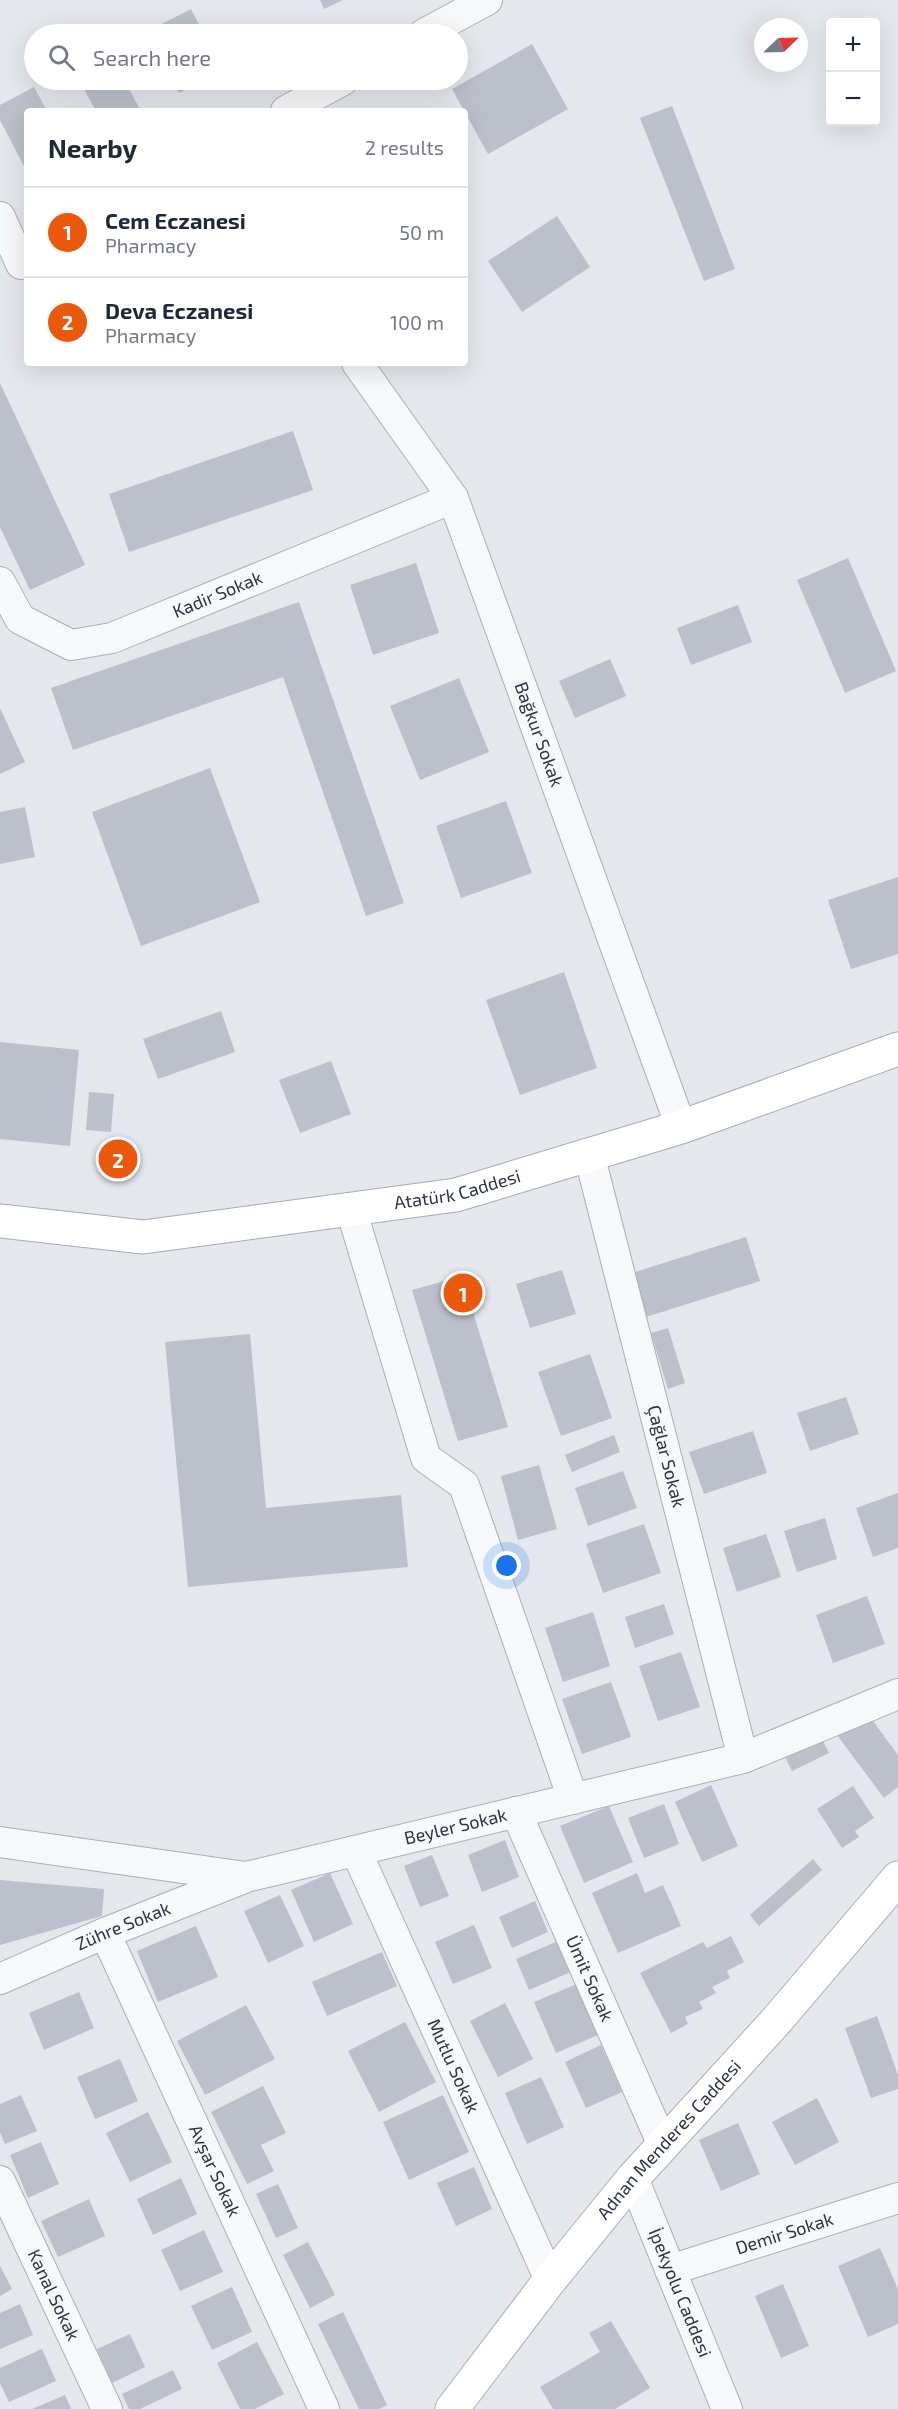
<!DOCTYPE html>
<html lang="en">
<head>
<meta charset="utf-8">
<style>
  body { margin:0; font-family:"Exo 2",sans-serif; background:#f6f6f7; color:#1f2937 }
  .controls { position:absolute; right:18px; top:18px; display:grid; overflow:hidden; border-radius:6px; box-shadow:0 6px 24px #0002 }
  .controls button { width:54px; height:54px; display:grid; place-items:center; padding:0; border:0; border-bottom:2px solid #e0e1e3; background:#fff; color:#1f2937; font:30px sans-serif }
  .compass { position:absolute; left:754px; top:18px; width:54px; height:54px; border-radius:50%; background:#fff; box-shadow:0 6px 24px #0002; rotate:67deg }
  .you { position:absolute; left:507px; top:1566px; width:21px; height:21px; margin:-15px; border:4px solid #fff; border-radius:50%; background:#1a73e8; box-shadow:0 0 0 9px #1a73e833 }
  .badge { display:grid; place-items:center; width:39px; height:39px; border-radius:50%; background:#ea580c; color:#fff; font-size:20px; font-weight:700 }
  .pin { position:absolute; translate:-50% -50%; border:3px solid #fff; box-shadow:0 2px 6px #0006 }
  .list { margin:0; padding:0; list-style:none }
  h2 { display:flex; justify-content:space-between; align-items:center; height:78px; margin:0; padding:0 24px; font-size:26px }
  h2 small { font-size:20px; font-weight:400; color:#747a83 }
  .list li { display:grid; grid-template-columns:39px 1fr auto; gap:18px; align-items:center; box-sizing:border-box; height:90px; padding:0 24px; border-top:2px solid #e0e1e3 }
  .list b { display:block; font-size:22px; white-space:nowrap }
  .list p { margin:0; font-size:20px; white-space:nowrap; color:#747a83 }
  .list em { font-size:20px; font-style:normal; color:#747a83 }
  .icon { flex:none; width:33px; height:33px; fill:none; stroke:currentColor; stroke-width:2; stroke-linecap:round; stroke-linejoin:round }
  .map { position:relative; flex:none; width:898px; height:2409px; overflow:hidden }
  .search { position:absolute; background:#fff; box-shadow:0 6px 24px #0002; left:24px; top:24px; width:444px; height:66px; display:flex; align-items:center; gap:15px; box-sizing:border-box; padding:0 21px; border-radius:33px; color:#747a83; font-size:22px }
  .panel { position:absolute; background:#fff; box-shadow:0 6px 24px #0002; left:24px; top:108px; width:444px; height:258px; border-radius:6px }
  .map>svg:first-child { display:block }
</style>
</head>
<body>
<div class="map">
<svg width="898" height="2409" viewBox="0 0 898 2409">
  <rect width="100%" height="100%" fill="#e4e7ec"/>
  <g fill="#bbc0ca">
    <polygon points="320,0 343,0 324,9"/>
    <polygon points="191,9 204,34 149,34 148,31"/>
    <polygon points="532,44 568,109 488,154 452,89"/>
    <polygon points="79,80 124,80 141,111 96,111"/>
    <polygon points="172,80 205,80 179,93"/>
    <polygon points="34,87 47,111 27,111 27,172 0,120 0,105"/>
    <polygon points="672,106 735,269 704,281 640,118"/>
    <polygon points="557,216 590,267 522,312 488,261"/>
    <polygon points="0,383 85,565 30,590 0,527"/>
    <polygon points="293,431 313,490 129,552 109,494"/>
    <polygon points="848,558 896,671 845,693 797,580"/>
    <polygon points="416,563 439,633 373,655 350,585"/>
    <polygon points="299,602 404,903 366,916 283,677 73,750 51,688"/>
    <polygon points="738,605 752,642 691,665 677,628"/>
    <polygon points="610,659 626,696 575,718 559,681"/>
    <polygon points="459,678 489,752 420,780 390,706"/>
    <polygon points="0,708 25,762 0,774"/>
    <polygon points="210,768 260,902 141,946 92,812"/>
    <polygon points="506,801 532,873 461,898 436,826"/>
    <polygon points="25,807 35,857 0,864 0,812"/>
    <polygon points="898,877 898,954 851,969 828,900"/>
    <polygon points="564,972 597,1068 520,1095 486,1000"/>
    <polygon points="221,1011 235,1052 158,1079 143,1039"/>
    <polygon points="0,1042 79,1050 70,1146 0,1139"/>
    <polygon points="331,1061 351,1114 300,1133 279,1080"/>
    <polygon points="89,1092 114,1094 111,1132 86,1130"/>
    <polygon points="746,1237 760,1281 646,1317 632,1273"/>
    <polygon points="562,1270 576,1314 530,1328 516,1284"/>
    <polygon points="462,1276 508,1427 458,1441 412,1290"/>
    <polygon points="668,1328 685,1383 668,1389 651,1333"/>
    <polygon points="250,1334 266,1508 401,1495 408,1567 188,1587 165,1342"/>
    <polygon points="590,1354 612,1418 561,1436 538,1372"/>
    <polygon points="846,1397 859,1434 810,1451 797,1413"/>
    <polygon points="753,1431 767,1473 704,1494 689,1452"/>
    <polygon points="614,1435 620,1452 572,1472 565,1455"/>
    <polygon points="539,1465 557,1529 518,1540 501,1476"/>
    <polygon points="623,1471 637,1508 588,1526 575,1488"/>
    <polygon points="898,1493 898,1548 873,1557 856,1508"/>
    <polygon points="825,1518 837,1559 797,1572 784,1531"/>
    <polygon points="644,1524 661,1573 603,1593 586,1544"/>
    <polygon points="766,1534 781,1577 737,1592 723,1548"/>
    <polygon points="867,1596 885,1644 833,1663 816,1615"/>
    <polygon points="664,1604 674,1634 635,1648 625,1617"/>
    <polygon points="593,1612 610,1666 563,1682 545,1628"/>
    <polygon points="681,1652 700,1707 658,1721 639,1666"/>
    <polygon points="611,1682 631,1737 582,1754 562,1699"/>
    <polygon points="867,1713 898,1755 898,1787 884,1798 837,1735"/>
    <polygon points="818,1731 829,1753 792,1771 781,1749"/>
    <polygon points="711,1785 738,1846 702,1862 675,1802"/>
    <polygon points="853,1786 874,1818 855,1831 859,1837 842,1848 817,1809"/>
    <polygon points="664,1804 679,1844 644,1858 628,1818"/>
    <polygon points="609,1806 633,1862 584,1883 560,1826"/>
    <polygon points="505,1840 519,1877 482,1892 468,1855"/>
    <polygon points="432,1855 449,1896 420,1907 404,1866"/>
    <polygon points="813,1859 822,1870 759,1926 750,1915"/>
    <polygon points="330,1873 353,1924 314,1942 291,1890"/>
    <polygon points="637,1873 645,1893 663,1885 681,1926 618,1953 592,1893"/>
    <polygon points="0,1880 104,1889 102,1916 0,1945"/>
    <polygon points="280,1895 304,1946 268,1963 244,1911"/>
    <polygon points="535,1901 548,1932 512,1948 499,1917"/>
    <polygon points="474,1925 492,1968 453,1984 435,1942"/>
    <polygon points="196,1926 218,1977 158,2002 137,1951"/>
    <polygon points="731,1936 744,1962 727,1971 730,1978 712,1987 716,1993 699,2002 703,2009 685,2017 688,2024 671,2033 640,1973 703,1942 707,1948"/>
    <polygon points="558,1941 571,1972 529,1990 516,1959"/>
    <polygon points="382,1952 397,1986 327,2016 312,1982"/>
    <polygon points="577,1984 598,2035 556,2053 534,2002"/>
    <polygon points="79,1992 94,2028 44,2050 29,2013"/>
    <polygon points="505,2003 533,2059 498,2077 470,2021"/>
    <polygon points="246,2005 275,2059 205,2095 177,2041"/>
    <polygon points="877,2016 898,2075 898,2089 871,2098 845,2028"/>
    <polygon points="405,2022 436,2082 379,2112 348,2051"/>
    <polygon points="601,2045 622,2092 586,2108 565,2062"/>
    <polygon points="120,2059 138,2101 95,2119 77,2077"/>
    <polygon points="541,2077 564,2127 527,2144 505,2093"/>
    <polygon points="263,2086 286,2133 261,2145 274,2171 247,2184 211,2112"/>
    <polygon points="21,2095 37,2131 5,2144 0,2132 0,2104"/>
    <polygon points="443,2095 469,2152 409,2180 383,2122"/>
    <polygon points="817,2098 839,2142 795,2165 772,2122"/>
    <polygon points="148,2112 172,2162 130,2182 106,2133"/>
    <polygon points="738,2123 760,2174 721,2191 699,2140"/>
    <polygon points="41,2142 59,2184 28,2198 10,2155"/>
    <polygon points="474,2167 492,2209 456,2226 437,2183"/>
    <polygon points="181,2178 197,2214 153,2235 137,2199"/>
    <polygon points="278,2184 298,2228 276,2238 256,2194"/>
    <polygon points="89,2199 105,2236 58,2257 41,2221"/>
    <polygon points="204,2230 223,2272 180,2291 161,2250"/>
    <polygon points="308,2242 335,2295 310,2308 283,2255"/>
    <polygon points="880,2248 898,2289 898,2324 868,2337 838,2266"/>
    <polygon points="0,2266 12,2289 0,2296"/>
    <polygon points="783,2284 809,2346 781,2358 755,2296"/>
    <polygon points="232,2287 252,2332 212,2350 191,2306"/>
    <polygon points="20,2304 33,2335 0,2349 0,2313"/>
    <polygon points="343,2312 387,2405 379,2409 359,2409 318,2324"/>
    <polygon points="611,2321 650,2388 615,2409 553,2409 540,2387 600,2352 589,2333"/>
    <polygon points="130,2334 145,2367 112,2383 97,2349"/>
    <polygon points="257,2342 284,2394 255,2409 240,2409 217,2363"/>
    <polygon points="42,2349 56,2381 9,2402 0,2383 0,2368"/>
    <polygon points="173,2370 182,2389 140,2409 129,2409 122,2394"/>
    <polygon points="65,2395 71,2409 32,2409"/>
  </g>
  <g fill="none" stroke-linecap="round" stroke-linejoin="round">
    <defs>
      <g id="street">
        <polyline points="424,34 487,0"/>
        <polyline points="286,111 343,80"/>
        <polyline points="0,217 21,264"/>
        <path id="s1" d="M357 363 453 498 681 1127"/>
        <path id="s2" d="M0 582 20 619 71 645 112 638 453 498"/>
        <path id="s3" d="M589 1154 743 1758"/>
        <polyline points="351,1209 426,1458 464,1485 573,1799"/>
        <path id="s4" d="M516 1812 663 2145"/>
        <path id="s5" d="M0 1842 246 1877 743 1758 898 1694"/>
        <path id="s6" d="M356 1851 550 2280"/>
        <path id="s7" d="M105 1933 324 2409"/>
        <path id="s8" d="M0 1979 105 1933 244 1878"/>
        <path id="s9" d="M633 2178 727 2409"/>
        <path id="s10" d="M0 2181 107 2409"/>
        <path id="s11" d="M670 2270 898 2198"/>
      </g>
      <g id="secondary">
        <path id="s12" d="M452 2409 550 2280 633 2178 777 2020 898 1878"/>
      </g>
      <g id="primary">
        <path id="s13" d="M0 1221 143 1237 456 1195 681 1127 898 1049"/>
      </g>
    </defs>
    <use href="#street" stroke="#a9aeb7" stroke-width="32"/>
    <use href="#secondary" stroke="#a9aeb7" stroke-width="35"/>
    <use href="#primary" stroke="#a3abb8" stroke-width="35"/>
    <use href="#street" stroke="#f7f8fa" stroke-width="30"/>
    <use href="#secondary" stroke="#fff" stroke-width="33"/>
    <use href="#primary" stroke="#fff" stroke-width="33"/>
  </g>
  <g text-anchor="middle" stroke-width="5" stroke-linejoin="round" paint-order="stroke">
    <g font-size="18" fill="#2b3445" stroke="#f4f6f9">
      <text dy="6" stroke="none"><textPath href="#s2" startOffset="255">Kadir Sokak</textPath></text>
      <text dy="6" stroke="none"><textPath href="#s1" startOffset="417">Bağkur Sokak</textPath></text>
      <text dy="6" stroke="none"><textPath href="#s13" startOffset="462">Atatürk Caddesi</textPath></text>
      <text dy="6" stroke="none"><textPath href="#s3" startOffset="312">Çağlar Sokak</textPath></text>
      <text dy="6" stroke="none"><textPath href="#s5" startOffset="464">Beyler Sokak</textPath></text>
      <text dy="6" stroke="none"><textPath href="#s8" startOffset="134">Zühre Sokak</textPath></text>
      <text dy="6" stroke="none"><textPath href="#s4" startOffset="182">Ümit Sokak</textPath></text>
      <text dy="6" stroke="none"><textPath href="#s6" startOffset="236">Mutlu Sokak</textPath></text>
      <text dy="6" stroke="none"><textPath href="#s12" startOffset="346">Adnan Menderes Caddesi</textPath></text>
      <text dy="6" stroke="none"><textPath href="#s7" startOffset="262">Avşar Sokak</textPath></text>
      <text dy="6" stroke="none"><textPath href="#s11" startOffset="120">Demir Sokak</textPath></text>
      <text dy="6" stroke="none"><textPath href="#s9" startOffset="124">İpekyolu Caddesi</textPath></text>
      <text dy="6" stroke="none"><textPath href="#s10" startOffset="126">Kanal Sokak</textPath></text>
    </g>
  </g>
</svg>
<div class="controls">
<button>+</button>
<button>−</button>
</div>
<svg class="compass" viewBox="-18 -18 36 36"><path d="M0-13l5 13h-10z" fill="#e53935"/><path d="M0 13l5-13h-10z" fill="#747a83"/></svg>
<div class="you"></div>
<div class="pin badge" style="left:463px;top:1293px">1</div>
<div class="pin badge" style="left:118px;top:1159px">2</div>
<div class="search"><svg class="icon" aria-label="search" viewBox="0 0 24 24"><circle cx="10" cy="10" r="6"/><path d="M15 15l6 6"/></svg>Search here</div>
<section class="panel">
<h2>Nearby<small>2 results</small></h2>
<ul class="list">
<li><span class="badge">1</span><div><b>Cem Eczanesi</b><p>Pharmacy</p></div><em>50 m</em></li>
<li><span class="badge">2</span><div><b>Deva Eczanesi</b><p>Pharmacy</p></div><em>100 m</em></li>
</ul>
</section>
</div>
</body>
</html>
